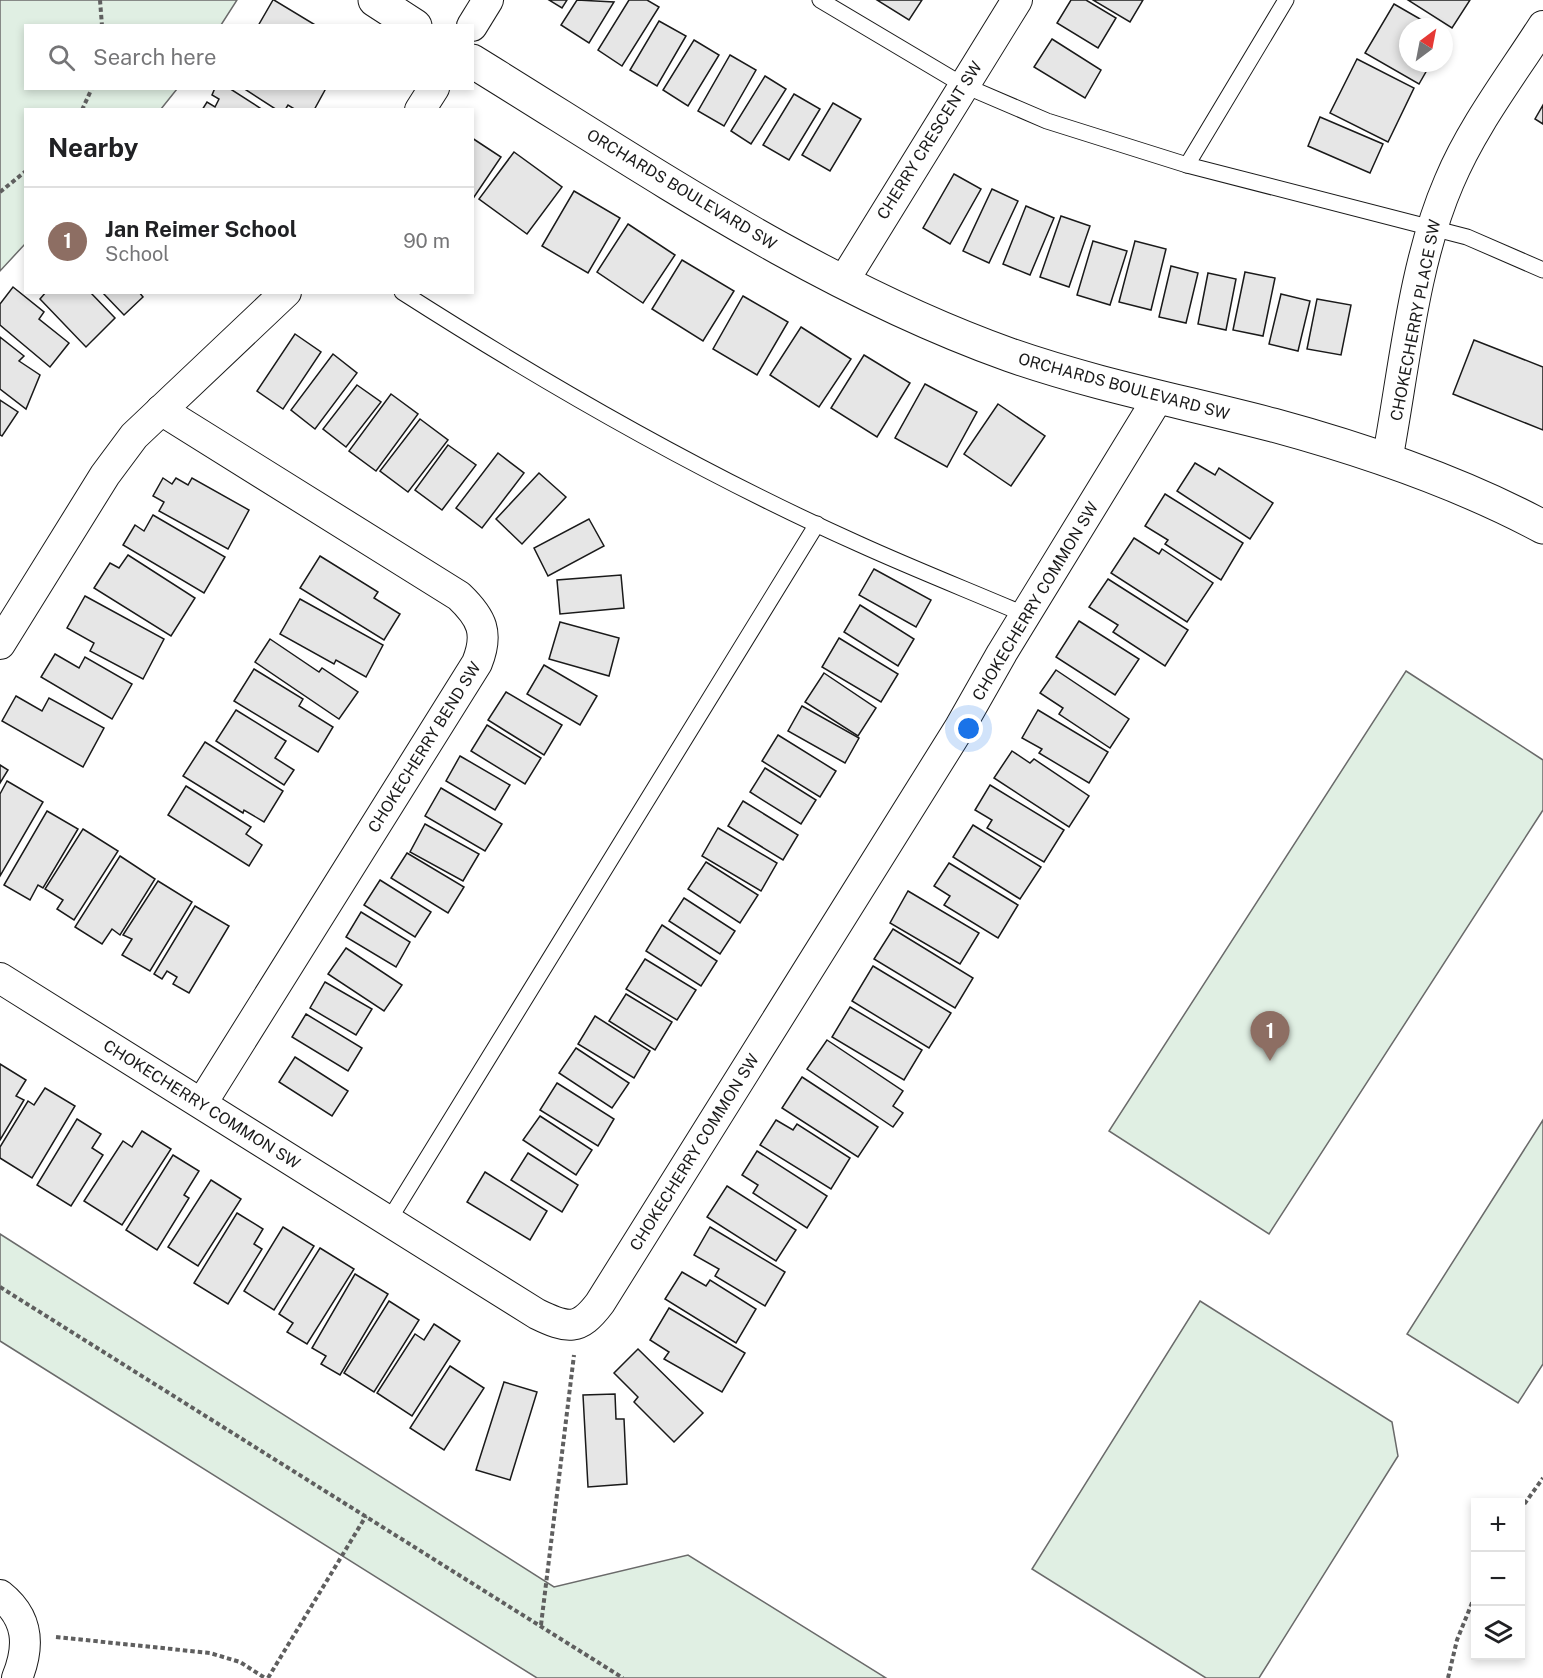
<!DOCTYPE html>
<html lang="en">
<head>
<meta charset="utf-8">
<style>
  body { margin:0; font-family:"Public Sans",sans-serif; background:#f6f6f6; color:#202124 }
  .controls { position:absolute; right:18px; bottom:18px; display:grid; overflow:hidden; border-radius:0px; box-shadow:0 3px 9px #0003 }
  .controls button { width:54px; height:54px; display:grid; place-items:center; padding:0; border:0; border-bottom:2px solid #e0e0e0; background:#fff; color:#202124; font:30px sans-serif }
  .compass { position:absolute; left:1399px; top:18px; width:54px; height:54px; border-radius:50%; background:#fff; box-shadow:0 3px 9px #0003; rotate:32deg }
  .you { position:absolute; left:969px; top:729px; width:21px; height:21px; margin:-15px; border:4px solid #fff; border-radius:50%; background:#1a73e8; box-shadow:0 0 0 9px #1a73e833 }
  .badge { display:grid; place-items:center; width:39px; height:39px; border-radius:50%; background:#ea580c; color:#fff; font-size:20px; font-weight:700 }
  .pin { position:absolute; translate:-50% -50px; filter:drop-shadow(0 2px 3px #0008) }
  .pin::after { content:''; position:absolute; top:32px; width:21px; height:18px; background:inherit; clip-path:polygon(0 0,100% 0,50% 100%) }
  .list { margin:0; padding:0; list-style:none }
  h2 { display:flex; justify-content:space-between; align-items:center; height:78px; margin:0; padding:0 24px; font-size:26px }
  h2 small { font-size:20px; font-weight:400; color:#757577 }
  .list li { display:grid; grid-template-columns:39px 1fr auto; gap:18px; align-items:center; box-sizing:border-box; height:108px; padding:0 24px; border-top:2px solid #e0e0e0 }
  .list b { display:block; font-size:22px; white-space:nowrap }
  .list p { margin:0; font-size:20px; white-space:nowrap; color:#757577 }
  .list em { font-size:20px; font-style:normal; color:#757577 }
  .icon { flex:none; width:33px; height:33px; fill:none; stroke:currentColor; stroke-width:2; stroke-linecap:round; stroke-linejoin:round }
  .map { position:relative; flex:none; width:1543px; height:1678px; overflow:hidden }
  .search { position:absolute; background:#fff; box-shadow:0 3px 9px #0003; left:24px; top:24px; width:450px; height:66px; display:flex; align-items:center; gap:15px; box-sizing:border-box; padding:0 21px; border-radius:0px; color:#757577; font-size:22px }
  .panel { position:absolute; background:#fff; box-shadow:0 3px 9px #0003; left:24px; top:108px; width:450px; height:186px; border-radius:0px }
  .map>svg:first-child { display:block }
</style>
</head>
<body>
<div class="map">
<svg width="1543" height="1678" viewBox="0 0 1543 1678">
  <rect width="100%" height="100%" fill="#fff"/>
  <g fill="#e0efe3" stroke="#6a6a6a" stroke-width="1.5">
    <polygon points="0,0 237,0 221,25 26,26 26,88 177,89 161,109 26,110 25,244 0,271"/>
    <polygon points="1406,671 1543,760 1543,810 1269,1234 1109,1131"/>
    <polygon points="1543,1120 1543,1364 1518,1403 1407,1334"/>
    <polygon points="0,1234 554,1587 688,1555 886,1678 537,1678 0,1341"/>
    <polygon points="1200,1301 1392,1422 1398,1456 1259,1678 1206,1678 1032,1569"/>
  </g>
  <g fill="#e6e6e6" stroke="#1a1a1a" stroke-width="1.5">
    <polygon points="273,0 274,0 317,26 258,26"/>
    <polygon points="549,0 567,0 562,8"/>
    <polygon points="577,0 614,2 589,43 561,25"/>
    <polygon points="629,0 647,0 659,7 622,66 598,50"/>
    <polygon points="877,0 922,0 909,20"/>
    <polygon points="1071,0 1086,0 1116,18 1098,48 1057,23"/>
    <polygon points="1093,0 1143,0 1130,22"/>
    <polygon points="1408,0 1470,0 1452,28"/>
    <polygon points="1394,4 1434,27 1408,27 1408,63 1431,63 1419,84 1365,53"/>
    <polygon points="659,21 686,36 657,86 630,70"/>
    <polygon points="1052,39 1101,70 1085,98 1034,67"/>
    <polygon points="694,40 719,55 688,106 663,90"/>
    <polygon points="730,55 756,70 724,126 698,111"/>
    <polygon points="1357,59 1414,88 1388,142 1330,113"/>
    <polygon points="765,76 786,89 751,144 731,131"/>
    <polygon points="215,88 229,88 263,110 202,110 207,102 215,107 219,99 212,95"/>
    <polygon points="243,88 322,88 325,90 314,110 296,110 288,105 285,110 277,110"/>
    <polygon points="794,94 820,109 789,160 763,145"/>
    <polygon points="833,103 861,119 830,171 802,155"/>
    <polygon points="1543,105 1543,124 1535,119"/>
    <polygon points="1320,117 1383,144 1370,173 1308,146"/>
    <polygon points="472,138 501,157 472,200"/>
    <polygon points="514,152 562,187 527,234 479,199"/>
    <polygon points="954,174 981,189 950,244 923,228"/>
    <polygon points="992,189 1018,201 989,263 963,251"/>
    <polygon points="574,191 620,218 588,273 542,246"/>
    <polygon points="1026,206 1054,218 1030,275 1003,264"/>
    <polygon points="1061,216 1090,226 1069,287 1040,277"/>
    <polygon points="628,224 675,255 643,303 597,272"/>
    <polygon points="1093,241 1127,251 1110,305 1077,295"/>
    <polygon points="1135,241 1166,249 1151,310 1119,302"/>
    <polygon points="682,260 734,291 703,341 652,309"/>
    <polygon points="1171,266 1198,273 1186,323 1159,317"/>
    <polygon points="1245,272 1275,278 1263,336 1233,330"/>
    <polygon points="1208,273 1236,279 1226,330 1198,324"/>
    <polygon points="13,287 44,312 39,319 69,343 50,367 0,325 0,304"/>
    <polygon points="46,292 90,292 115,318 86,347 40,299"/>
    <polygon points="102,292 139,292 143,297 124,315"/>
    <polygon points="1281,294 1310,301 1298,351 1269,344"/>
    <polygon points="743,296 788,322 757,375 713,349"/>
    <polygon points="1317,299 1351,305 1341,355 1307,349"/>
    <polygon points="801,327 851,359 819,407 770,375"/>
    <polygon points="295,334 321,352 283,409 257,391"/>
    <polygon points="0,337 24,356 19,361 40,375 26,409 0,389"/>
    <polygon points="1474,340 1543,367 1543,430 1453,394"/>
    <polygon points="333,354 357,373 315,429 291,410"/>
    <polygon points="864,355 910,383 877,437 831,408"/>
    <polygon points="925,384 977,412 947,467 895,438"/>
    <polygon points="357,385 381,402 346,447 323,429"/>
    <polygon points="391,394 418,414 376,471 349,451"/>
    <polygon points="0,400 18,412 2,436 0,435"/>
    <polygon points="998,404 1045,436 1011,486 964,454"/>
    <polygon points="420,419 448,440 408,492 380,471"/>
    <polygon points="448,445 476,465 442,510 415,490"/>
    <polygon points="498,453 524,473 482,528 456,508"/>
    <polygon points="1195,463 1215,475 1219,468 1273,503 1250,539 1177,491"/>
    <polygon points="539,473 566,497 522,544 496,519"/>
    <polygon points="163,478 172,484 176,478 188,485 192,478 249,510 228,549 159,511 164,502 153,496"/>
    <polygon points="1165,494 1243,543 1221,580 1165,544 1168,540 1145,526"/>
    <polygon points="153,515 225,557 204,593 123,545 135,525 144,531"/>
    <polygon points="589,519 604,546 548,576 534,548"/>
    <polygon points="1134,538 1159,554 1162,549 1213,583 1187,622 1111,573"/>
    <polygon points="128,555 195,598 171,636 94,588 110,563 119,568"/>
    <polygon points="320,556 378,592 374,598 400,614 384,640 300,588"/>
    <polygon points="874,569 931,600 916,627 859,595"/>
    <polygon points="621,575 624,608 560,614 557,580"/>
    <polygon points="1108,579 1188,630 1165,666 1113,632 1118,625 1089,607"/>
    <polygon points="85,596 164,639 143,679 90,651 94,643 67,628"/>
    <polygon points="300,599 383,645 366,677 336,660 334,664 280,634"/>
    <polygon points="860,605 914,639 898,666 844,632"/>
    <polygon points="1079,621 1139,659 1115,695 1056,657"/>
    <polygon points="560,622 619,638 609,676 549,659"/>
    <polygon points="839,638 898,674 881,702 822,667"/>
    <polygon points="270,639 319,672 322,668 358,692 339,719 255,662"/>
    <polygon points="55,654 79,668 85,657 132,684 112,719 41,677"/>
    <polygon points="544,665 597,696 580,725 527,694"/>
    <polygon points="254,669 303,699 299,706 333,727 318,752 234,701"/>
    <polygon points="1056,670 1129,719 1110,748 1059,714 1063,708 1040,693"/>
    <polygon points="824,673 876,708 858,736 805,702"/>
    <polygon points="506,692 562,725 544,755 488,720"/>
    <polygon points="16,696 42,711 49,698 104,728 83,767 2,721"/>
    <polygon points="802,706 859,738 845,763 788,731"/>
    <polygon points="236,710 286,741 275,758 294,770 284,785 216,741"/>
    <polygon points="1038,710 1108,752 1089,783 1039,753 1042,749 1022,738"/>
    <polygon points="487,725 541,758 525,784 471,751"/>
    <polygon points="778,735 836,771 820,797 762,761"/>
    <polygon points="205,742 283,791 264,822 244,810 243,813 183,776"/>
    <polygon points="1012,751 1030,763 1034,759 1089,796 1069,827 994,778"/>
    <polygon points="460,756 510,785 495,810 446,781"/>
    <polygon points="0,765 8,770 0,783"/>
    <polygon points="765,768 816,800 801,824 750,792"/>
    <polygon points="7,781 43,802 0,876 0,794"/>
    <polygon points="990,785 1064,830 1044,862 987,828 992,820 975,810"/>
    <polygon points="186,786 251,827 246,834 262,845 249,866 168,815"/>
    <polygon points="441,788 502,824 485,851 425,816"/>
    <polygon points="743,801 798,835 783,860 728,826"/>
    <polygon points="47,811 78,829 43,888 38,885 30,900 4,885"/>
    <polygon points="425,824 479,854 463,881 410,852"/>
    <polygon points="973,825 1041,867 1020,899 953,857"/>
    <polygon points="718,828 777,863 761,891 702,856"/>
    <polygon points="83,829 118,851 74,920 57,909 63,900 45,889"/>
    <polygon points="407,853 464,887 448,913 391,878"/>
    <polygon points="120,856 155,879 120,935 112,929 102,944 75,927"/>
    <polygon points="706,862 758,895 740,923 688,889"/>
    <polygon points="949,863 1018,905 998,938 944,905 950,896 934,886"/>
    <polygon points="380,880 431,912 415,937 364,905"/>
    <polygon points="158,881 192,902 150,971 122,955 132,939 123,935"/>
    <polygon points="908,891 979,933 960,964 890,923"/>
    <polygon points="684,898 735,931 720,954 669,921"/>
    <polygon points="195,906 229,926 189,993 173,984 177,977 167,971 162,979 154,974"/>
    <polygon points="361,912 410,942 396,967 346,937"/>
    <polygon points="662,925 717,961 701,986 646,951"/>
    <polygon points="893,929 973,978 955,1008 874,959"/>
    <polygon points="346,948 402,985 384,1011 328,974"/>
    <polygon points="645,959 696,990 677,1020 626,989"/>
    <polygon points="873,966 951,1013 929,1048 852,1001"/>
    <polygon points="325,982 372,1009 356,1035 310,1008"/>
    <polygon points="626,994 672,1022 655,1050 609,1021"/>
    <polygon points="850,1007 922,1050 904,1080 832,1037"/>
    <polygon points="306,1014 362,1048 348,1071 292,1037"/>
    <polygon points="595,1016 650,1051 634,1078 578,1044"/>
    <polygon points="827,1040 903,1091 893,1106 903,1113 893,1127 807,1069"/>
    <polygon points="576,1048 629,1083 612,1108 559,1073"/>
    <polygon points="295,1057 348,1091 332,1116 279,1082"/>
    <polygon points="0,1064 26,1080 16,1096 24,1100 0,1140"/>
    <polygon points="802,1077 878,1127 858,1157 782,1108"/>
    <polygon points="557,1083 614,1119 598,1146 540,1110"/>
    <polygon points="45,1088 75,1106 32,1178 0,1158 0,1147 28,1101 34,1105"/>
    <polygon points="540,1116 592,1150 576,1175 523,1140"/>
    <polygon points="77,1119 101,1134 92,1148 103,1155 71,1206 37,1185"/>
    <polygon points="776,1120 793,1130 797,1124 850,1158 831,1189 760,1145"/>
    <polygon points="142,1131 171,1149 122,1225 84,1201 123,1141 132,1147"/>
    <polygon points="757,1151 827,1196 807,1228 753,1193 758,1185 742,1175"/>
    <polygon points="528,1153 578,1185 562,1212 511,1180"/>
    <polygon points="173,1155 199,1171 184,1195 189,1198 157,1250 126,1230"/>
    <polygon points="485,1172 547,1211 530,1240 467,1202"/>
    <polygon points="211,1180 241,1199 198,1266 168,1247"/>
    <polygon points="727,1186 796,1230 776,1261 707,1217"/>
    <polygon points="237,1213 263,1229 254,1244 262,1249 228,1304 194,1283"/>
    <polygon points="283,1227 314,1246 274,1310 244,1291"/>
    <polygon points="710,1227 785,1272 765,1306 715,1276 719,1269 694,1255"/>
    <polygon points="320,1248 354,1269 307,1344 287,1332 293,1323 279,1314"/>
    <polygon points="682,1272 706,1286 710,1280 756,1309 736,1343 665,1299"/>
    <polygon points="355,1274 388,1294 340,1375 321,1364 326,1356 312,1348"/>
    <polygon points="389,1301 419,1320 374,1392 344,1373"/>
    <polygon points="669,1308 745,1353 722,1392 664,1359 669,1352 650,1340"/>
    <polygon points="434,1324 460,1341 412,1416 377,1393 415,1334 424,1340"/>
    <polygon points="638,1349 703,1413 674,1442 634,1402 638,1397 614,1373"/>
    <polygon points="450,1366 484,1388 444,1450 410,1428"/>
    <polygon points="504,1382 537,1392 510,1480 476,1470"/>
    <polygon points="615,1394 616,1419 624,1419 627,1484 588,1487 583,1395"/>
  </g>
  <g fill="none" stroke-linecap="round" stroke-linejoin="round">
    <defs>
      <g id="lane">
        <polyline points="820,0 963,85 1047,121 1187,165 1467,237 1543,270"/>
        <polyline points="1187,165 1286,0"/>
        <path d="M402 292C549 386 700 473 859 544 914 569 970 591 1026 615"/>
        <polyline points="389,1220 817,524"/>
      </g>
      <g id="street">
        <polyline points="472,26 488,0"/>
        <polyline points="420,110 434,88"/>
        <polyline points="843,282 1017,0"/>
        <path d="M161 410 459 596C482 618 489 633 477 663L202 1103"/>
        <path d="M1387 461C1404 371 1413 265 1449 182 1472 127 1511 76 1543 26"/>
        <polyline points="0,644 105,475 134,436 286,292"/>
        <path d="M0 978 537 1314C568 1329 579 1331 600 1303L960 727 1002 653 1158 398"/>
        <path d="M0 1595C29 1618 30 1646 17 1678"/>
      </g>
      <g id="secondary">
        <polyline points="375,0 415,26"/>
        <path d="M472 61C646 168 817 286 1010 355 1096 385 1185 402 1273 425 1365 450 1459 482 1543 527"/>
      </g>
    </defs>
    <use href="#lane" stroke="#1a1a1a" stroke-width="17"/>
    <use href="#street" stroke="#1a1a1a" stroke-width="32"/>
    <use href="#secondary" stroke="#1a1a1a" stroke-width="35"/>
    <g stroke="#5f5f5f" stroke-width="4" stroke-dasharray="4.5 3" stroke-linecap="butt">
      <polyline points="100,0 102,26"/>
      <polyline points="82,110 92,88"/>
      <polyline points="0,192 26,171"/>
      <polyline points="0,1287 623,1678"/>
      <polyline points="1520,1510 1543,1478"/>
      <polyline points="541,1625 574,1355"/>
      <polyline points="56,1637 210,1653 240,1662 265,1678"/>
      <polyline points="268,1678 366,1516"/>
      <polyline points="1448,1678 1457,1640 1476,1593"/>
    </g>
    <use href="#lane" stroke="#fff" stroke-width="15"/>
    <use href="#street" stroke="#fff" stroke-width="30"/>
    <use href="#secondary" stroke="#fff" stroke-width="33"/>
  </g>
  <g text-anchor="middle" stroke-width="4.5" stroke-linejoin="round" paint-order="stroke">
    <g font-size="16" fill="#1a1a1a" stroke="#fff">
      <text transform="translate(929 140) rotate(-58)" y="6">CHERRY CRESCENT SW</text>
      <text transform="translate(682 189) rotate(31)" y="6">ORCHARDS BOULEVARD SW</text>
      <text transform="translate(1415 320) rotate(-79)" y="6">CHOKECHERRY PLACE SW</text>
      <text transform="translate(1124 386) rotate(15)" y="6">ORCHARDS BOULEVARD SW</text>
      <text transform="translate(1035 601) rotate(-59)" y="6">CHOKECHERRY COMMON SW</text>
      <text transform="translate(424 747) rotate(-58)" y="6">CHOKECHERRY BEND SW</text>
      <text transform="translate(202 1104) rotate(32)" y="6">CHOKECHERRY COMMON SW</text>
      <text transform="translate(694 1152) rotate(-58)" y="6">CHOKECHERRY COMMON SW</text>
    </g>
  </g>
</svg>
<div class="controls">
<button>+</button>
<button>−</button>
<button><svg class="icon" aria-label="layers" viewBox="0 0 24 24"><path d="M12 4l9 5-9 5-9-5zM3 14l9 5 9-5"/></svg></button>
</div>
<svg class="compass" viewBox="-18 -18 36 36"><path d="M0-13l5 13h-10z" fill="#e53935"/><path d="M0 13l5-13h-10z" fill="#757577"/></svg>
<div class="you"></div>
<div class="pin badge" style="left:1270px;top:1061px;background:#8d6e63">1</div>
<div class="search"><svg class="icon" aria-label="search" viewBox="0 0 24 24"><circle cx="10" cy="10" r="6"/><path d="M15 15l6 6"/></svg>Search here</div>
<section class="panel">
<h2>Nearby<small></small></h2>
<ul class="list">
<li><span class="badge" style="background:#8d6e63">1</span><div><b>Jan Reimer School</b><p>School</p></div><em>90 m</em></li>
</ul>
</section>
</div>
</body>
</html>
